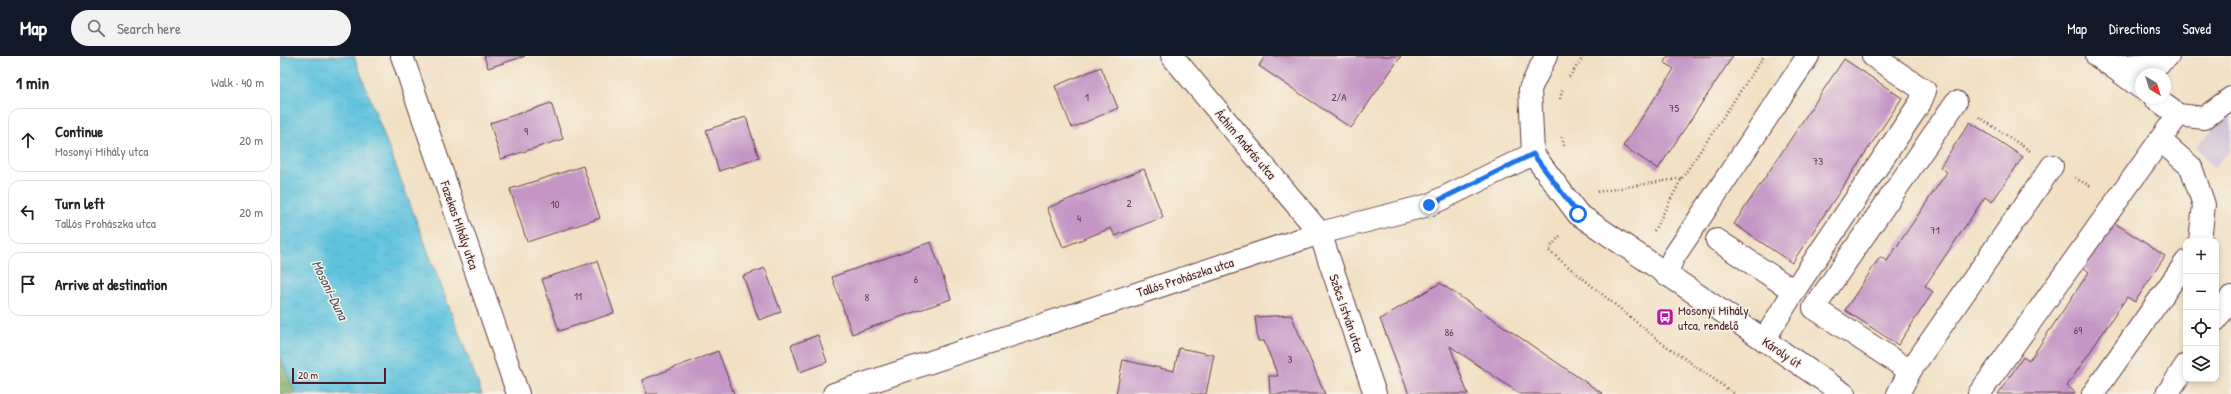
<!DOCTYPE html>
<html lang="en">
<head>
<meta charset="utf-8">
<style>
  body { margin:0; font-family:"Patrick Hand",sans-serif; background:#f2f2f2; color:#222 }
  .controls { position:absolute; right:12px; bottom:12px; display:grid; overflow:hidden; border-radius:8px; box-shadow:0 2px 6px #0003 }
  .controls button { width:36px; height:36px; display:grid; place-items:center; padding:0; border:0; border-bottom:1px solid #e0e0e0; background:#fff; color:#222; font:20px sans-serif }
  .compass { position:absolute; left:1855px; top:12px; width:36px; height:36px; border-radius:50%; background:#fff; box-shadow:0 2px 6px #0003; rotate:142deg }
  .scale { position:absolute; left:12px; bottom:10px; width:94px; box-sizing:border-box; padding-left:4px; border:2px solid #4a1f2b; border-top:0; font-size:11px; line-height:14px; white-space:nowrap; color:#4a1f2b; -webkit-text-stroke:3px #f7f3e8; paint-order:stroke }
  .stop { position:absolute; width:12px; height:12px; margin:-9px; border:3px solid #1a73e8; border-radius:50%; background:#fff }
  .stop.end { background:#1a73e8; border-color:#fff; box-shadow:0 1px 4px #0008 }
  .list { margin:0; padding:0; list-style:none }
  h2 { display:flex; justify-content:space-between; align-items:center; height:52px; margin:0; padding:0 16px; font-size:17px }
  h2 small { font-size:13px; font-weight:400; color:#767676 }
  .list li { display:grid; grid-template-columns:26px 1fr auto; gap:12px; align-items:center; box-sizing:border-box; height:64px; margin:0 8px 8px; padding:0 8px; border:1px solid #e0e0e0; border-radius:12px }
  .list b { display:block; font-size:15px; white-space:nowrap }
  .list p { margin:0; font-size:13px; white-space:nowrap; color:#767676 }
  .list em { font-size:13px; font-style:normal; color:#767676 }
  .icon { flex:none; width:22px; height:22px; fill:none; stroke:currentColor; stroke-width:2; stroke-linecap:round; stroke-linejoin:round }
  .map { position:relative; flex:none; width:1951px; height:338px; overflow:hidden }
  header { display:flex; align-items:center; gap:24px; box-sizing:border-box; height:56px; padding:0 20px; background:#111827; color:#fff }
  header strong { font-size:19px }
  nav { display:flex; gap:22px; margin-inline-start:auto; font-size:14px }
  .search { width:280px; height:36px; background:#f2f2f2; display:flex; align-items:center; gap:10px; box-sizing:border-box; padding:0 14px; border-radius:22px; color:#767676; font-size:15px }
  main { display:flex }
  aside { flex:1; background:#fff }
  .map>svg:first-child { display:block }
</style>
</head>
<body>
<header>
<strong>Map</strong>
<div class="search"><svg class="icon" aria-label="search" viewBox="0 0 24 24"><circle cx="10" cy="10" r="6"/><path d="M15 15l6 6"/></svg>Search here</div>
<nav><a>Map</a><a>Directions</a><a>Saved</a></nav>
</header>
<main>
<aside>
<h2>1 min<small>Walk · 40 m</small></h2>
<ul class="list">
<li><svg class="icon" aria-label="ahead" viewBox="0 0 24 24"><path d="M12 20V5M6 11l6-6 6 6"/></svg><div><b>Continue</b><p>Mosonyi Mihály utca</p></div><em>20 m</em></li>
<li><svg class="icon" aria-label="left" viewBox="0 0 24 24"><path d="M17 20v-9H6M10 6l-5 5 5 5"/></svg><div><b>Turn left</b><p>Tallós Prohászka utca</p></div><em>20 m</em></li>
<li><svg class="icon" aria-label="arrive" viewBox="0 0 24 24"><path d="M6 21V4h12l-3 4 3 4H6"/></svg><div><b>Arrive at destination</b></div></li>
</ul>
</aside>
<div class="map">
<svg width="1951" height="338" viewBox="0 0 1951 338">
  <defs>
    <pattern id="forest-crowns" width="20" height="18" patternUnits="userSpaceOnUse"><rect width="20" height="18" fill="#86b36c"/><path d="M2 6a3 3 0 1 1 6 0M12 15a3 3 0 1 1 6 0" fill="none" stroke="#709159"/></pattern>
    <pattern id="water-ripples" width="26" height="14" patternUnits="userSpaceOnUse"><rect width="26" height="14" fill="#60c3de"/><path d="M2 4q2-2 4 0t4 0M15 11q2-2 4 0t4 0" fill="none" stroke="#55a7bf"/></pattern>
  </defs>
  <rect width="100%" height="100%" fill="#f7f3e8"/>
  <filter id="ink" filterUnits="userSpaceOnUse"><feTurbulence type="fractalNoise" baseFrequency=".025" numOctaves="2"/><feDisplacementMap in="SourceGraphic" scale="8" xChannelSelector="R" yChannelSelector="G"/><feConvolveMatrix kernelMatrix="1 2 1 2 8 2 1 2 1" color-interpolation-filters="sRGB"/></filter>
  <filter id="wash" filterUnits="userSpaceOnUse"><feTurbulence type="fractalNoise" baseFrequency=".012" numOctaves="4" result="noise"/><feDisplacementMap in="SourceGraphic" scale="16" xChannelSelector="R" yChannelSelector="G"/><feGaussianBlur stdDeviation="0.9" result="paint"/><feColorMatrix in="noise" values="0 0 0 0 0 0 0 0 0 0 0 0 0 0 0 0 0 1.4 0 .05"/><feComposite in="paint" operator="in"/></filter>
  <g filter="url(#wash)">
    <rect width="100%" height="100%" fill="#f1e0c3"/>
    <polygon fill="#ccbed3" points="1951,55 1951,94 1934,112 1916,91"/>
    <polygon fill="url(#forest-crowns)" stroke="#68694c" points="0,301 16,338 0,338"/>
    <polygon fill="url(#water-ripples)" stroke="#557184" points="0,0 74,0 202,338 16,338 0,301"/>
    <g id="blocks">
      <g fill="#c596c5">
        <polygon points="204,0 245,0 208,12"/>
        <polygon points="985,0 1121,0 1071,72 979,10"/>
        <polygon points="1388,0 1453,0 1378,113 1343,90 1394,13 1384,6"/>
        <polygon points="1564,3 1622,42 1512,207 1454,168"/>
        <polygon points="821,11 838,52 792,72 775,30"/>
        <polygon points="271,47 283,83 221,103 210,67"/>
        <polygon points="466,61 479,102 439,115 426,74"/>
        <polygon points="1690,66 1743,101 1712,146 1705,141 1645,230 1653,236 1618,289 1565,254 1600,201 1607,205 1667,116 1660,111"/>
        <polygon points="303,110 320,162 247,186 230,133"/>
        <polygon points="864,113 883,161 835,180 831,172 783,191 767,152"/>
        <polygon points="1833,166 1885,200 1855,246 1847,241 1787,330 1795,336 1794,338 1718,338 1743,301 1749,305 1809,216 1803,211"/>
        <polygon points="651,186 671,243 572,278 552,221"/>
        <polygon points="317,205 334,257 279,275 262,223"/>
        <polygon points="485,212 501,256 479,264 463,220"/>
        <polygon points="1160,227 1323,338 1240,338 1170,290 1188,338 1129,338 1100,263"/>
        <polygon points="1011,259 1045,338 990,338 989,320 998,320 984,285 978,285 975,261"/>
        <polygon points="538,279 547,306 520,316 511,289"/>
        <polygon points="899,292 934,299 926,338 836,338 843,304 894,315"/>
        <polygon points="438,295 454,338 367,338 362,324"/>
      </g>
    </g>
  </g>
  <g filter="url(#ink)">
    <use href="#blocks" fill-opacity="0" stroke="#633c42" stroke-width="1"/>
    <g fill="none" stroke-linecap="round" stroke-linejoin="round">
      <defs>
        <g id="minor">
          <polyline points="122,0 238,338"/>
          <polyline points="892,0 1040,177 1095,338"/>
          <polyline points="1266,0 1250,33 1253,98 1298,158 1564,338"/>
          <polyline points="1817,0 1833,11 1879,7 1888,0"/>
          <polyline points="1833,11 1861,32"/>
          <polyline points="1875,42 1898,59 1924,62 1951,42"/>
          <polyline points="1880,84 1911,111 1924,149 1920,185"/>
          <polyline points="1437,184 1514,235"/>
          <polyline points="1386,219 1393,202 1528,0"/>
          <polyline points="1936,264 1951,241"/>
          <polyline points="1484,284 1514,235 1640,47 1645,35 1593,0"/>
          <polyline points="1630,315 1534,252 1676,46"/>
          <polyline points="554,338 1040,177 1149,149 1253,98"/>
          <polyline points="1618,338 1630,315 1772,110"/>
          <polyline points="1699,338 1898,59"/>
          <polyline points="1813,338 1906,206"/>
          <polyline points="1887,338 1906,309"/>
        </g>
      </defs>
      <use href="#minor" stroke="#633c42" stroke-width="24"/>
      <g stroke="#633c42" stroke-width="2.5" stroke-dasharray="1 3" stroke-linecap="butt">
        <polyline points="1289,21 1304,0"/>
        <polyline points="1280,43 1283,32"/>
        <polyline points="1699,61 1750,95"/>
        <polyline points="1282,81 1285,92"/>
        <polyline points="1795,122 1812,131"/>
        <polyline points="1317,136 1402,122"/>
        <polyline points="1374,175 1402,122 1484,0"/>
        <polyline points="1280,180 1268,194 1382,287 1455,338"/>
      </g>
      <use href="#minor" stroke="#fff" stroke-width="22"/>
    </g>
  </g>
  <g fill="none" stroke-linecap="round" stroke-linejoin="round" filter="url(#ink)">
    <polyline stroke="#1a73e8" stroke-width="5" points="1149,149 1253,98 1298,158"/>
  </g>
  <defs>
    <symbol id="bus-square" viewBox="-11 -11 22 22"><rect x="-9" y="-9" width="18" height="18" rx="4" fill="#b5179e" stroke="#f7f3e8"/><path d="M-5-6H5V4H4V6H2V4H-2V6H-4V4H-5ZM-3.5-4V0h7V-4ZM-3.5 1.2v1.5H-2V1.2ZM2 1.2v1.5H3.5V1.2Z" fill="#fff"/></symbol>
  </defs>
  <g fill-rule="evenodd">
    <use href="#bus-square" x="1375" y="251" width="20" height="20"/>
  </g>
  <g text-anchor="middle" stroke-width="3" stroke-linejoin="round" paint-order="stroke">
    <g font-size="11" fill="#693d52">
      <text x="807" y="45">1</text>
      <text x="1059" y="45">2/A</text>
      <text x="1394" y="56">75</text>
      <text x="246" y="79">9</text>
      <text x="1538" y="109">73</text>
      <text x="849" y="151">2</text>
      <text x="275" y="152">10</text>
      <text x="799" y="166">4</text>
      <text x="1655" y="178">71</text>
      <text x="636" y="227">6</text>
      <text x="298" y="244">11</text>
      <text x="587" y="245">8</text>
      <text x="1798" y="278">69</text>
      <text x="1169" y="280">86</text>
      <text x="1010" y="307">3</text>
    </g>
    <g font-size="13" fill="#4a1f2b" stroke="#f7f3e8">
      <text transform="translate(966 88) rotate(50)" y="5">Áchim András utca</text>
      <text transform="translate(180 169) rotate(71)" y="5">Fazekas Mihály utca</text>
      <text transform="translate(905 221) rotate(-18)" y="5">Tallós Prohászka utca</text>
      <text transform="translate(1067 257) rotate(71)" y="5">Szőcs István utca</text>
      <text transform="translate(1502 296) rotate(34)" y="5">Károly út</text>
    </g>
    <g font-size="13" fill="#4a1f2b" stroke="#f7f3e8" text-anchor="start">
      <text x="1398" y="259">Mosonyi Mihály<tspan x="1398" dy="15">utca, rendelő</tspan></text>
    </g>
    <g font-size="14" font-style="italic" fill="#515061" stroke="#f7f3e8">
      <text transform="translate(50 234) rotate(64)" y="5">Mosoni-Duna</text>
    </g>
  </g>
</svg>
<div class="controls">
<button>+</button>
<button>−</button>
<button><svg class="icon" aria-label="locate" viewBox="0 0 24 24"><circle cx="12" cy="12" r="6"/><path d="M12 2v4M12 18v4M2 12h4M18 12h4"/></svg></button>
<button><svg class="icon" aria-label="layers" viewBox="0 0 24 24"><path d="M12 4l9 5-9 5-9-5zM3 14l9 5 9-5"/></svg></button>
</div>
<svg class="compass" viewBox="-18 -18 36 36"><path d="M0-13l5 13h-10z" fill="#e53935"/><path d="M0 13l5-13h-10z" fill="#767676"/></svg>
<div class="scale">20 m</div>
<div class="stop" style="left:1298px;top:158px"></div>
<div class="stop end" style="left:1149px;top:149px"></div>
</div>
</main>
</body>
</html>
